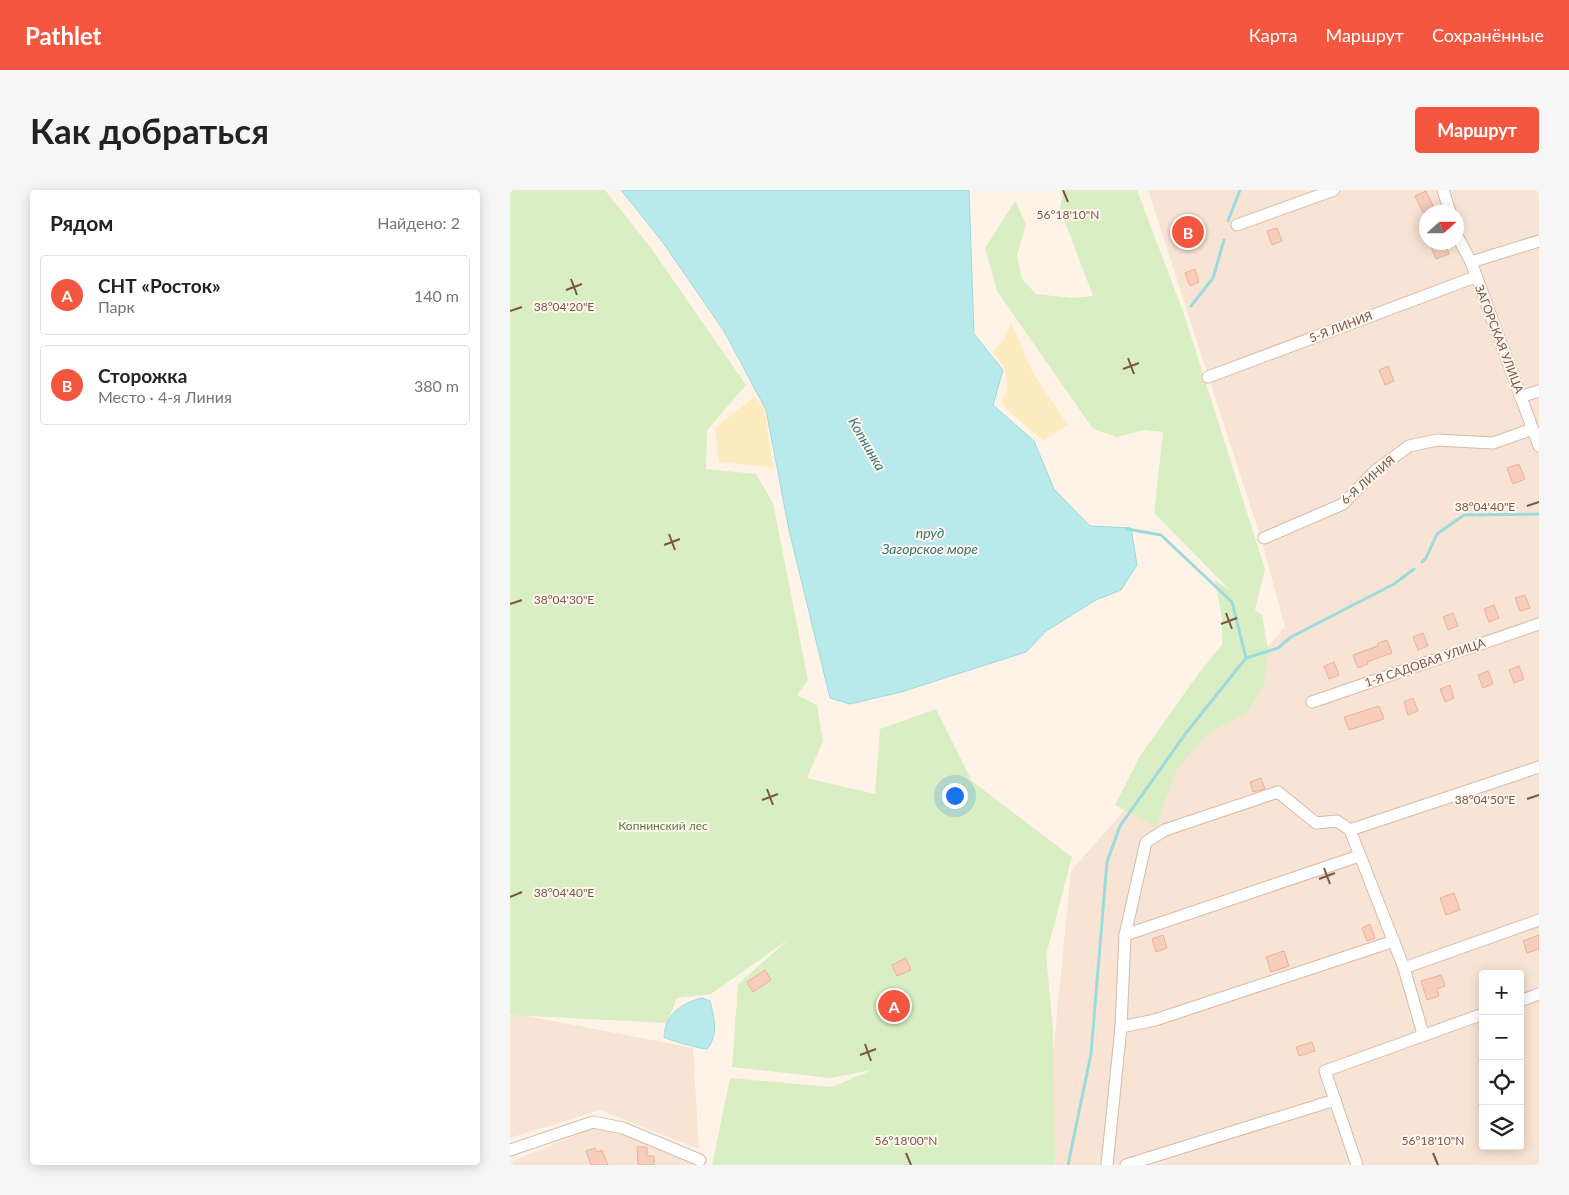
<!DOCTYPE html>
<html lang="ru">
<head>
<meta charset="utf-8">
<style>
  body { margin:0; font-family:Lato,sans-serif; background:#f6f6f6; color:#222 }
  .controls { position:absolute; right:15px; bottom:15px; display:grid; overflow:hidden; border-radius:5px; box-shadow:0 2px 12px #0003 }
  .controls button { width:45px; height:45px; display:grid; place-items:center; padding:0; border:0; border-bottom:1px solid #e0e0e0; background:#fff; color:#222; font:25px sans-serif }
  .compass { position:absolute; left:909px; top:15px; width:45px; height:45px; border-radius:50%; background:#fff; box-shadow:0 2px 12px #0003; rotate:69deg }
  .you { position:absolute; left:444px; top:605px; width:18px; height:18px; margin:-12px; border:4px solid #fff; border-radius:50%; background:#1a73e8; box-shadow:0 0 0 8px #1a73e833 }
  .badge { display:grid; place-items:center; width:32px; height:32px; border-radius:50%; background:#f5563f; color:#fff; font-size:16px; font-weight:700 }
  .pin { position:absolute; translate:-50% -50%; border:2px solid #fff; box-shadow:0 1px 5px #0006 }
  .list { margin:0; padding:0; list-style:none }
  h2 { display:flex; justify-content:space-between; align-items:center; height:65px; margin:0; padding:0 20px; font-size:21px }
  h2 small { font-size:16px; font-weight:400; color:#767676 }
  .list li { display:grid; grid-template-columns:32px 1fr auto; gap:15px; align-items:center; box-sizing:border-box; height:80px; margin:0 10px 10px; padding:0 10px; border:1px solid #e0e0e0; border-radius:5px }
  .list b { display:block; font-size:19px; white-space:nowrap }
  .list p { margin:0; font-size:16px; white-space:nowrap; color:#767676 }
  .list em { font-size:16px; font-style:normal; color:#767676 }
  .icon { flex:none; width:28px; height:28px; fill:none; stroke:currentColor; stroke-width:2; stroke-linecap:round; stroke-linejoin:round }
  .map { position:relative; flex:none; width:1029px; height:975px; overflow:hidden; border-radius:5px }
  header { display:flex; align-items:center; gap:30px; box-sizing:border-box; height:70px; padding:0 25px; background:#f5563f; color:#fff }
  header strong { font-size:24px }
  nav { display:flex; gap:28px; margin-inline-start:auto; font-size:18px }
  .intro { display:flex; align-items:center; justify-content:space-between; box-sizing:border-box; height:120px; padding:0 30px }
  h1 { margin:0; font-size:35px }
  .button { padding:12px 22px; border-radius:5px; background:#f5563f; color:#fff; font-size:18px; font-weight:700 }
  main { display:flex; gap:30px; padding:0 30px }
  aside { flex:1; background:#fff; border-radius:5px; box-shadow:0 2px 12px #0003 }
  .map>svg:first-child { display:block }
</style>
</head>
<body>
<header>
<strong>Pathlet</strong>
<nav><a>Карта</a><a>Маршрут</a><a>Сохранённые</a></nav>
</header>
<div class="intro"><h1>Как добраться</h1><a class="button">Маршрут</a></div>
<main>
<aside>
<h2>Рядом<small>Найдено: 2</small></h2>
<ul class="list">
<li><span class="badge">A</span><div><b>СНТ «Росток»</b><p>Парк</p></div><em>140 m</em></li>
<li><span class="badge">B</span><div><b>Сторожка</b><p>Место · 4-я Линия</p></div><em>380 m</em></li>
</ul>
</aside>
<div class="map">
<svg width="1029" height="975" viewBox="0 0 1029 975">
  <rect width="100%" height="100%" fill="#fff3e7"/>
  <g fill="#f7e4d4" fill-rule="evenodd">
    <path d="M638 0H1029V975H532L561 681 775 437 752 352ZM916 22H946V52H916ZM973 784H1010V956H973Z"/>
    <polygon points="7,824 183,858 189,959 90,920 0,948 0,826"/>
    <polygon points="83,938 107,940 188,975 0,975 0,972"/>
  </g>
  <g fill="#d9efc3">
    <polygon points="0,0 95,0 141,58 236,195 197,240 196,279 246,284 263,313 298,490 287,505 307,515 313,551 297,588 365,604 370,539 426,519 462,591 562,667 536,765 543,838 545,975 202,975 220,888 322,897 362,880 320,888 222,877 228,794 279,749 201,804 167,808 157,833 0,825"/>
    <polygon points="553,0 627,0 674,124 755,379 745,420 752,425 758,459 754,494 737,523 699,542 667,579 645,637 605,615 630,566 691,480 712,455 712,429 705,390 721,401 644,323 653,242 634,240 607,247 583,239 487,101 475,58 505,11 516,34 507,66 512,89 526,104 562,108 583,106 550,19"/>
  </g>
  <g fill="#ffebc0">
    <path d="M501 132 524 185 558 235 533 251C519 237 504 228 491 213 501 191 498 181 483 162L494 149Z"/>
    <polygon points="245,206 255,220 263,278 209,272 205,238"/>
  </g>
  <g fill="#b8e9eb" stroke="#9ddade">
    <polygon points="111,0 459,0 464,144 493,180 483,215 524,251 544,299 580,336 621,338 627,375 611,400 586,410 536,441 516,462 391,502 340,514 320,508 279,340 256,220 214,141 151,50"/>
    <path d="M192 808 200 811C204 827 209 845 197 859 191 859 158 850 154 847 155 824 172 813 192 808Z"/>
  </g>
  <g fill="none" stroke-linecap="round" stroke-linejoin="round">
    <g stroke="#9ddade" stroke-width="3">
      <polyline points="718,31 730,0"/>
      <polyline points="681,116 703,88 714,50"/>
      <polyline points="912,372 916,368 927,344 954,325 1029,324"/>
      <polyline points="736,468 768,458 781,447 884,394 904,379"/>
      <polyline points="558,975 581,864 597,672 610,636 676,543 736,468 722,412 651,345 617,339"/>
    </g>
  </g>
  <g fill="#f7cdbb" stroke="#ecb19a">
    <polygon points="916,1 926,22 913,22 905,6"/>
    <polygon points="767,38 772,51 762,55 757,41"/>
    <polygon points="924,52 935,52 939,64 926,69 920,54"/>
    <polygon points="685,79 689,92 680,96 675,83"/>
    <polygon points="878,176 884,191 875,195 869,180"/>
    <polygon points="1009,274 1015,289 1003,294 997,278"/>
    <polygon points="1015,405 1020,418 1010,421 1005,408"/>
    <polygon points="984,415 989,428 979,432 974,419"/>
    <polygon points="943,423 948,436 938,440 933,427"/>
    <polygon points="913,443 918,456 908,460 903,447"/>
    <polygon points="877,450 882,463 857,472 858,474 848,478 843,465 868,456 867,454"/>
    <polygon points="824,472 829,485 819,489 814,476"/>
    <polygon points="1009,476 1014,489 1004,493 999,480"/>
    <polygon points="978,481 983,494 973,498 968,485"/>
    <polygon points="940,495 944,508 935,512 930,499"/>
    <polygon points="903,508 908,521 898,525 894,512"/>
    <polygon points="869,516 874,529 839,540 834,527"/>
    <polygon points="751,588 755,599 743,602 740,592"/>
    <polygon points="944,703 950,720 936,725 930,708"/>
    <polygon points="860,734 865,748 857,751 852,738"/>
    <polygon points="653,745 657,758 646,762 642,749"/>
    <polygon points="1029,745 1029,759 1017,763 1013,751"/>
    <polygon points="774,761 779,776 761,782 756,767"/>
    <polygon points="396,768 401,780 387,786 382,775"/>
    <polygon points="255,780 261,790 243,802 237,792"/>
    <polygon points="931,785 935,796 927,799 929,806 917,810 911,791"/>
    <polygon points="802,852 805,861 789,866 786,857"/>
    <polygon points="127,957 137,957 137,966 144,966 144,975 128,975"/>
    <polygon points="85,958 87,962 92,960 98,975 81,975 76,961"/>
  </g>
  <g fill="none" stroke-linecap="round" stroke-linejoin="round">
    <defs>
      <g id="minor">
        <polyline points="933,0 940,22"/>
        <polyline points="727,35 824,0"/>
        <polyline points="946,44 961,72 1029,256"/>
        <polyline points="961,72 1029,51"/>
        <polyline points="698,187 965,87"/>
        <polyline points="1010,207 1029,201"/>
        <polyline points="754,348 833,314 866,280 899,256 927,250 983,253 1023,239"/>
        <polyline points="802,512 1029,434"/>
        <polyline points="840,640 1029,577"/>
        <polyline points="615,745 849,666"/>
        <polyline points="894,778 1029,730"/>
        <polyline points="1010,811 1029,804"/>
        <polyline points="611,837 645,830 884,751"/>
        <polyline points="0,960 83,932 113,938 190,970"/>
        <polyline points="597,975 611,837 615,745 636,652 655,640 768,602 806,633 827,631 840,640 894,778 913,844"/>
        <polyline points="616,975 825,910"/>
        <polyline points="847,975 815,881 973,824"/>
      </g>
    </defs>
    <use href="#minor" stroke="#d5bbad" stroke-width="13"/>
    <use href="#minor" stroke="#fff" stroke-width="11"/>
  </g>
  <path fill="none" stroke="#7c5547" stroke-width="2" d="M553 0 558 12M61 89 67 105M56 100 72 94M0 121 12 117M618 168 624 184M613 179 629 173M1017 316 1029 312M159 344 165 360M154 355 170 349M0 414 12 410M716 423 722 439M711 434 727 428M257 599 263 615M1017 609 1029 605M252 610 268 604M814 678 820 694M809 689 825 683M0 707 12 702M355 854 361 871M350 865 366 859M396 963 401 975M923 963 928 975"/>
  <g text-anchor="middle" stroke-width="4" stroke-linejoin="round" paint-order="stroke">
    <g font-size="12" fill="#7c5547" stroke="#fff7ef">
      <text transform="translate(831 137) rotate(-21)" y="4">5-Я ЛИНИЯ</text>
      <text transform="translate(989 149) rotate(69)" y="4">ЗАГОРСКАЯ УЛИЦА</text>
      <text transform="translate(858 290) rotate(-41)" y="4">6-Я ЛИНИЯ</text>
      <text transform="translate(915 473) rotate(-19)" y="4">1-Я САДОВАЯ УЛИЦА</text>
    </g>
    <g font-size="12" fill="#557d3c" stroke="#fff7ef">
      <text x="153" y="640">Копнинский лес</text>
    </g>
    <g font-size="14" font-style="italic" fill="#36767b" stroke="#fff7ef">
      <text transform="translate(357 254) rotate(60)" y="5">Копнинка</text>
      <text x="420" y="348">пруд<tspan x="420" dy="16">Загорское море</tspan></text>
    </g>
  </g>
  <g font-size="12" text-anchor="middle" fill="#7c5547" stroke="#fff7ef" stroke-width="4" stroke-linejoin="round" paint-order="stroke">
    <text x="558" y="29">56°18'10"N</text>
    <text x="54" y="121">38°04'20"E</text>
    <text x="975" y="321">38°04'40"E</text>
    <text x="54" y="414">38°04'30"E</text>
    <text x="975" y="614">38°04'50"E</text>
    <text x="54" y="707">38°04'40"E</text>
    <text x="396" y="955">56°18'00"N</text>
    <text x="923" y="955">56°18'10"N</text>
  </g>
</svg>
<div class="controls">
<button>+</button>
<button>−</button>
<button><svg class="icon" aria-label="locate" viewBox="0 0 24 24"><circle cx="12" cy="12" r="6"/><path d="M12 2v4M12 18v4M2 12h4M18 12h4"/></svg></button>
<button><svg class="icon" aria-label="layers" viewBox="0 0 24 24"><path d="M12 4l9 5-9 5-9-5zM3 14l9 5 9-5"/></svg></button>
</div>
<svg class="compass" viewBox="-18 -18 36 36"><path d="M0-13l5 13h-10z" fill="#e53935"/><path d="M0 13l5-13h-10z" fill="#767676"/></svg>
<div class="you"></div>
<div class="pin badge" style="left:384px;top:816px">A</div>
<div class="pin badge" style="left:678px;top:42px">B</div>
</div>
</main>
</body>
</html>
